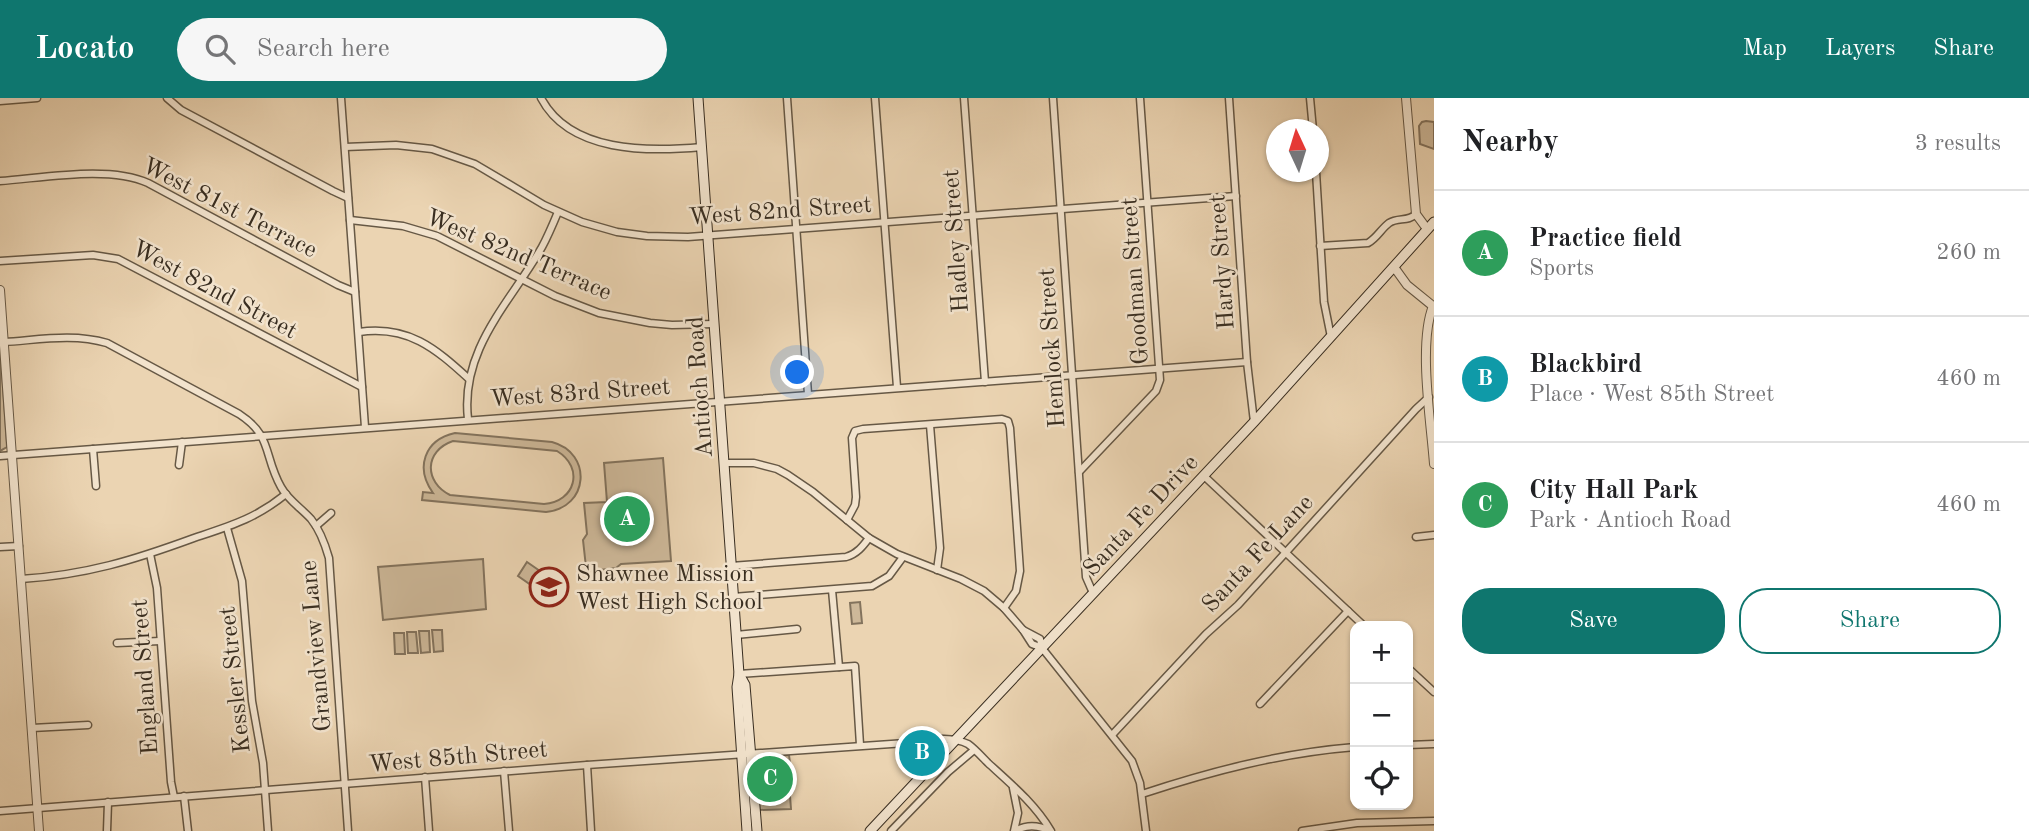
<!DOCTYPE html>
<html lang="en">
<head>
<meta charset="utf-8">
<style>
  body { margin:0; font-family:"Old Standard TT",serif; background:#f6f6f6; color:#202124 }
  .controls { position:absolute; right:21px; bottom:21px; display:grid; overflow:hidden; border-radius:14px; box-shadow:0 2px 5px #0004 }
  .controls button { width:63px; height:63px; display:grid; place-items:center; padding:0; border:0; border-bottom:2px solid #e0e0e0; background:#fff; color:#202124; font:35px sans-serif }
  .compass { position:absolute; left:1266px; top:21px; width:63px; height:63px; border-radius:50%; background:#fff; box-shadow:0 2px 5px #0004; rotate:356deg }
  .you { position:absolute; left:798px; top:275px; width:24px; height:24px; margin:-18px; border:5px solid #fff; border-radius:50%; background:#1a73e8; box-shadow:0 0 0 10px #1a73e833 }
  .badge { display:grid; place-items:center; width:46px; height:46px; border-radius:50%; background:#0f766e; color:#fff; font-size:23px; font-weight:700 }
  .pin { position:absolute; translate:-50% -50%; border:4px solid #fff; box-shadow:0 2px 7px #0006 }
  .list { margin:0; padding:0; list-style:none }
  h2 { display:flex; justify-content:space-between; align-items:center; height:91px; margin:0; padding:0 28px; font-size:30px }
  h2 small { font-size:23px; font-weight:400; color:#757577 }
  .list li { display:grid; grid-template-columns:46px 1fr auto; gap:21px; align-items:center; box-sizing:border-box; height:126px; padding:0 28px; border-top:2px solid #e0e0e0 }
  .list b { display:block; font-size:26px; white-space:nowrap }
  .list p { margin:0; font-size:23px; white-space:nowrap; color:#757577 }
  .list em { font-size:23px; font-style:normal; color:#757577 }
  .actions { display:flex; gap:14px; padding:21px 28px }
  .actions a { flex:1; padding:16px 0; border:2px solid #0f766e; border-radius:28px; text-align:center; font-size:24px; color:#0f766e }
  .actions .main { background:#0f766e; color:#fff }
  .icon { flex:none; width:38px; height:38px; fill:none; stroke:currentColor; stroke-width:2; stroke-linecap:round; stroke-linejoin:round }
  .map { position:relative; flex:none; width:1434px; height:733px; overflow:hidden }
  header { display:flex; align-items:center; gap:42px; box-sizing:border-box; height:98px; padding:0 35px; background:#0f766e; color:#fff }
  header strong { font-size:33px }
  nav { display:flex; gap:38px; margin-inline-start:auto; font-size:24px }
  .search { width:490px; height:63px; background:#f6f6f6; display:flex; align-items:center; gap:18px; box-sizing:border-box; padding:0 24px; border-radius:38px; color:#757577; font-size:26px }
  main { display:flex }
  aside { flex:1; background:#fff }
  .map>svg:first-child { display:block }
</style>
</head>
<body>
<header>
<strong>Locato</strong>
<div class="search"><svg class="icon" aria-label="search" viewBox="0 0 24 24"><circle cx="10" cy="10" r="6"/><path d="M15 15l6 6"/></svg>Search here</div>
<nav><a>Map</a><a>Layers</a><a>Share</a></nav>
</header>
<main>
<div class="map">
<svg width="1434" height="733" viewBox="0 0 1434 733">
  <rect width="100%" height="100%" fill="#ebd4b2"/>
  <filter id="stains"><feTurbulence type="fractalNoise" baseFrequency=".00286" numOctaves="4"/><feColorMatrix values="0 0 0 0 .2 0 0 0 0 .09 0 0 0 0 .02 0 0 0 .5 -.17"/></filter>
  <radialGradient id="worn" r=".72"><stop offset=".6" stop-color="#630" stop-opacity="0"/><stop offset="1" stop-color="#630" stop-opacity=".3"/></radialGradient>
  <g fill="#cdb899" stroke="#83735d" stroke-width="2" fill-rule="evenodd">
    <polygon points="1426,23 1434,24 1434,51 1420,46 1419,28 1422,24"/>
    <polygon points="0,247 7,349 0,353"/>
    <path d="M455 335 552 344C593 355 589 410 546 414L422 402 423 394 433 395C415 370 424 342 455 335ZM453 343 557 353C585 370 575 404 544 406L450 397C424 384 424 353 453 343Z"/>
    <polygon points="663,360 671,463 621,466 616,470 591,473 586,469 583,442 587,436 584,405 607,404 604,365"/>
    <polygon points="483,461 486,511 383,522 378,469"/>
    <polygon points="527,464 550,480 541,494 518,478"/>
    <polygon points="860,504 862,525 852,526 850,505"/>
    <polygon points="432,532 442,532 443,553 434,554"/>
    <polygon points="419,533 429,533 430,554 421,555"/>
    <polygon points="407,534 416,534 418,555 408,555"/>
    <polygon points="394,535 404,535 405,556 395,556"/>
    <polygon points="789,657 790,665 783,667 785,697 790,698 791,711 758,712 756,662 759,659"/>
  </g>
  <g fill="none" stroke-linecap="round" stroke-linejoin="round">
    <defs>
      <g id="minor">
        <polyline points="167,0 181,12 333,93 348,100"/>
        <polyline points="341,0 365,329"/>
        <path d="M541 0C570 55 648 54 702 49"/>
        <polyline points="787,0 808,296"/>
        <polyline points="875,0 897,289"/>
        <polyline points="964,0 985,284"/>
        <polyline points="1053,0 1086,479 1093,495"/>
        <polyline points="1229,0 1247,264 1254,324"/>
        <polyline points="1310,0 1313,32"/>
        <polyline points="0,3 37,0"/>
        <polyline points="345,49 396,47 432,51 475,66 544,107 582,124 617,134 647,138 688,139 1236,98"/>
        <polyline points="1316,74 1324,204 1331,239"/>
        <path d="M0 83C43 80 109 67 148 85L338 187 355 194"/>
        <polyline points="350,122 403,128 437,138 555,198 599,215 650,225 672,227 714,226"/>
        <path d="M1320 148 1368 145C1377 140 1381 131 1389 125 1398 119 1408 124 1416 116"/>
        <polyline points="0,163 93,157 118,161 362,289"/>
        <path d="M359 234C408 227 435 250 469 281"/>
        <path d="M4 244C38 242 73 235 107 245L239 316C273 338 263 357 281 389 288 402 301 410 311 421 320 432 325 446 329 460L348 733"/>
        <path d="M468 321C460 251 510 205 542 149 548 138 553 126 558 114"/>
        <polyline points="930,327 940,450 937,472"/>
        <polyline points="93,351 96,388"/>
        <polyline points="0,358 1247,264"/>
        <polyline points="724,365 754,365 777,371 788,377 813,394 869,440 897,456 961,481 984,493 1004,510 1023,532 1032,546 1042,550"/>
        <polyline points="179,367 182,344"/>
        <polyline points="1079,374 1156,293 1160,282 1140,0"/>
        <polyline points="1204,378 1364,528"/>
        <polyline points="847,422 855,407 856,399 852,340 855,333 863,331 1002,321 1008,323 1010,330 1020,473 1016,493 1004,510"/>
        <polyline points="316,428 331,415"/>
        <polyline points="227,430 242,483 252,603 263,665 268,733"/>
        <polyline points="1416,439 1434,437"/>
        <polyline points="0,449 19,448"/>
        <polyline points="150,456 157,490 171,684 174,699"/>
        <path d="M731 468 846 459C857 456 863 448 869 440"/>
        <path d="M21 481C86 477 134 462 194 440 230 428 255 421 286 396"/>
        <polyline points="832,492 839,569"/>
        <polyline points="733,499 872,488 889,478 903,459"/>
        <polyline points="1023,532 1040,541 1042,550 1132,663 1140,685 1146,733"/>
        <polyline points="736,537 797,531"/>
        <polyline points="117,545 160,543"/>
        <polyline points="1408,570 1434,594"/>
        <polyline points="739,576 855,568 860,647"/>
        <polyline points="1260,606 1348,513"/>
        <polyline points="32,630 88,627"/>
        <polyline points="1112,637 1206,536 1238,507 1416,311 1429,299"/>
        <polyline points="920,644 932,648 942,657"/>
        <polyline points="1408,647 1434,646"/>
        <polyline points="587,667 591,733"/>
        <polyline points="504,673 509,733"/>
        <polyline points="425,679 429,733"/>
        <polyline points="1013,690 1018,715 1014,733"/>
        <path d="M1142 696C1212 673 1281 655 1355 649"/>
        <polyline points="184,698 188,733"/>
        <path d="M0 713 587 667 920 644C932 639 956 640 968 646 975 651 982 659 988 665 1011 686 1035 706 1051 733"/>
        <polyline points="107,733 108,704"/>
        <polyline points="891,733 948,674 974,652"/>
        <path d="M1015 733C1027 726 1038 727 1050 733"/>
        <polyline points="1302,733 1357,725 1434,723"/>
      </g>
      <g id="tertiary">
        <polyline points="1406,0 1416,116 1427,131"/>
        <polyline points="1394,169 1407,187 1434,209"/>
        <polyline points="0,192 39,733"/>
        <path d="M1433 208C1418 246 1431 324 1434 366"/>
      </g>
      <g id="secondary">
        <polyline points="698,0 739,576 737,589 747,733"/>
        <polyline points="739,576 745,587 757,733"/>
        <polyline points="870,733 1254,324 1434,124"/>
      </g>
    </defs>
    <use href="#minor" stroke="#665845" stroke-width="9"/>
    <use href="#tertiary" stroke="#665845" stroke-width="10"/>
    <use href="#secondary" stroke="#392e21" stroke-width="11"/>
    <use href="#minor" stroke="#f2e3cd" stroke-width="6"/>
    <use href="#tertiary" stroke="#f2e3cd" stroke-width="8"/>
    <use href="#secondary" stroke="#f2e3cd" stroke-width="9"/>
  </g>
  <defs>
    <symbol id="school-ring" viewBox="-11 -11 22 22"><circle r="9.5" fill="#f2e3cd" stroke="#8f2418" stroke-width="1.5"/><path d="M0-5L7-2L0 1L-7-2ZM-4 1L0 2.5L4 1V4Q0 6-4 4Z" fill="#8f2418"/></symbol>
  </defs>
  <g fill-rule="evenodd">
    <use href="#school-ring" x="527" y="467" width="44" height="44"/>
  </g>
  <g text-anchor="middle" stroke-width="5" stroke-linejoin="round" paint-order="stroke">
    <g font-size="24" fill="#392e21" stroke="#f2e3cd">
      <text transform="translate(230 109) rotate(27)" y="8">West 81st Terrace</text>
      <text transform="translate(780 112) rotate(-4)" y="8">West 82nd Street</text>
      <text transform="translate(955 143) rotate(-94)" y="8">Hadley Street</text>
      <text transform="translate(519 156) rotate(23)" y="8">West 82nd Terrace</text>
      <text transform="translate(1221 164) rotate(-94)" y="8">Hardy Street</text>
      <text transform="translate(1134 183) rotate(-94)" y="8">Goodman Street</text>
      <text transform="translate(215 191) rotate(28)" y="8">West 82nd Street</text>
      <text transform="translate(1051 250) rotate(-94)" y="8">Hemlock Street</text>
      <text transform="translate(699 289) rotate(-94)" y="8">Antioch Road</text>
      <text transform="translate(580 294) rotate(-4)" y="8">West 83rd Street</text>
      <text transform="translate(1140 417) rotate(-47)" y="8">Santa Fe Drive</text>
      <text transform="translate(1257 455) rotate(-47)" y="8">Santa Fe Lane</text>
      <text transform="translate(315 548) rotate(-95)" y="8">Grandview Lane</text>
      <text transform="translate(144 579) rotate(-94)" y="8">England Street</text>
      <text transform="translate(234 582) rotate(-96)" y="8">Kessler Street</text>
      <text transform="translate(458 658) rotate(-5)" y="8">West 85th Street</text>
    </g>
    <g font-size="24" fill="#392e21" stroke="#f2e3cd" text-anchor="start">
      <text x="576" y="483">Shawnee Mission<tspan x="576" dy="28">West High School</tspan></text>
    </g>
  </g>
  <rect width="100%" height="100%" filter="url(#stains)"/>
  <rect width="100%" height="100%" fill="url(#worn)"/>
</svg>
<div class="controls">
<button>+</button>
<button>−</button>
<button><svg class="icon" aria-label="locate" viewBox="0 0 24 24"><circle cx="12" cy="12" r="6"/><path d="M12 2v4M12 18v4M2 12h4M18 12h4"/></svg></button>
</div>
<svg class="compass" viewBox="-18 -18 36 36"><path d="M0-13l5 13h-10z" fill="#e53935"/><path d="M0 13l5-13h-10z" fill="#757577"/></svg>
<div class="you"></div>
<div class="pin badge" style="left:627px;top:421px;background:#2e9e5b">A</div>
<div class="pin badge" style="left:922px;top:655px;background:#0f9aa8">B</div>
<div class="pin badge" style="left:770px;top:681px;background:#2e9e5b">C</div>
</div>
<aside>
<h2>Nearby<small>3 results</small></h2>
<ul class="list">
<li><span class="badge" style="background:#2e9e5b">A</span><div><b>Practice field</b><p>Sports</p></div><em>260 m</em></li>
<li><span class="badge" style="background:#0f9aa8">B</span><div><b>Blackbird</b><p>Place · West 85th Street</p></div><em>460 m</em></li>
<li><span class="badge" style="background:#2e9e5b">C</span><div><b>City Hall Park</b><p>Park · Antioch Road</p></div><em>460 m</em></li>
</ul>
<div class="actions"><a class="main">Save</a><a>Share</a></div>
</aside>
</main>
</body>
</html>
